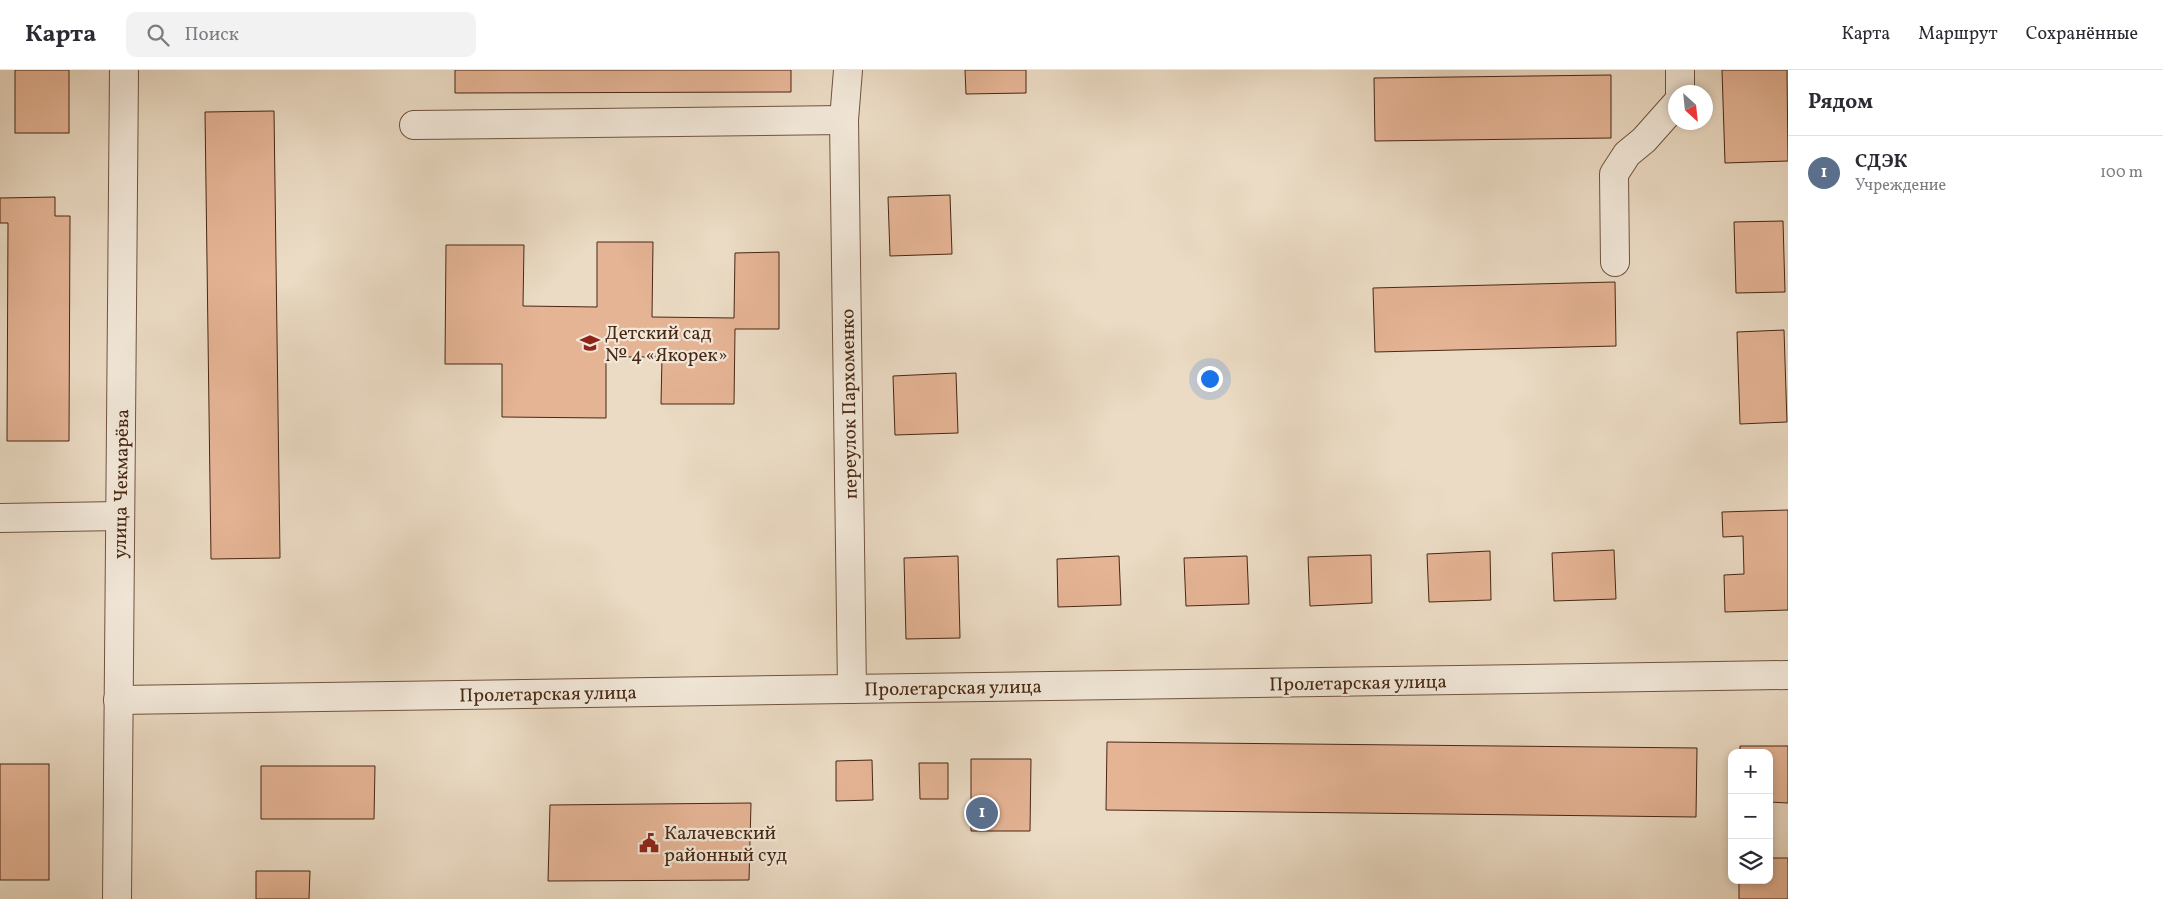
<!DOCTYPE html>
<html lang="ru">
<head>
<meta charset="utf-8">
<style>
  body { margin:0; font-family:Vollkorn,serif; background:#f2f2f3; color:#2b2b33 }
  .controls { position:absolute; right:15px; bottom:15px; display:grid; overflow:hidden; border-radius:10px; box-shadow:0 2px 8px #0003 }
  .controls button { width:45px; height:45px; display:grid; place-items:center; padding:0; border:0; border-bottom:1px solid #e1e1e2; background:#fff; color:#2b2b33; font:25px sans-serif }
  .compass { position:absolute; left:1668px; top:15px; width:45px; height:45px; border-radius:50%; background:#fff; box-shadow:0 2px 8px #0003; rotate:153deg }
  .you { position:absolute; left:1209px; top:308px; width:18px; height:18px; margin:-12px; border:4px solid #fff; border-radius:50%; background:#1a73e8; box-shadow:0 0 0 8px #1a73e833 }
  .badge { display:grid; place-items:center; width:32px; height:32px; border-radius:50%; background:#8f2418; color:#fff; font-size:16px; font-weight:700 }
  .pin { position:absolute; translate:-50% -50%; border:2px solid #fff; box-shadow:0 1px 5px #0006 }
  .list { margin:0; padding:0; list-style:none }
  h2 { display:flex; justify-content:space-between; align-items:center; height:65px; margin:0; padding:0 20px; font-size:21px }
  h2 small { font-size:16px; font-weight:400; color:#7c7c81 }
  .list li { display:grid; grid-template-columns:32px 1fr auto; gap:15px; align-items:center; box-sizing:border-box; height:75px; padding:0 20px; border-top:1px solid #e1e1e2 }
  .list b { display:block; font-size:19px; white-space:nowrap }
  .list p { margin:0; font-size:16px; white-space:nowrap; color:#7c7c81 }
  .list em { font-size:16px; font-style:normal; color:#7c7c81 }
  .icon { flex:none; width:28px; height:28px; fill:none; stroke:currentColor; stroke-width:2; stroke-linecap:round; stroke-linejoin:round }
  .map { position:relative; flex:none; width:1788px; height:829px; overflow:hidden }
  header { display:flex; align-items:center; gap:30px; box-sizing:border-box; height:70px; padding:0 25px; background:#fff; border-bottom:1px solid #e1e1e2 }
  header strong { font-size:24px }
  nav { display:flex; gap:28px; margin-inline-start:auto; font-size:18px }
  .search { width:350px; height:45px; background:#f2f2f3; display:flex; align-items:center; gap:12px; box-sizing:border-box; padding:0 18px; border-radius:10px; color:#7c7c81; font-size:19px }
  main { display:flex }
  aside { flex:1; background:#fff }
  .map>svg:first-child { display:block }
</style>
</head>
<body>
<header>
<strong>Карта</strong>
<div class="search"><svg class="icon" aria-label="search" viewBox="0 0 24 24"><circle cx="10" cy="10" r="6"/><path d="M15 15l6 6"/></svg>Поиск</div>
<nav><a>Карта</a><a>Маршрут</a><a>Сохранённые</a></nav>
</header>
<main>
<div class="map">
<svg width="1788" height="829" viewBox="0 0 1788 829">
  <rect width="100%" height="100%" fill="#ebdbc4"/>
  <filter id="stains"><feTurbulence type="fractalNoise" baseFrequency=".004" numOctaves="4"/><feColorMatrix values="0 0 0 0 .2 0 0 0 0 .09 0 0 0 0 .02 0 0 0 .5 -.17"/></filter>
  <radialGradient id="worn" r=".72"><stop offset=".6" stop-color="#630" stop-opacity="0"/><stop offset="1" stop-color="#630" stop-opacity=".3"/></radialGradient>
  <g fill="#e5b495" stroke="#482713">
    <rect x="15" y="0" width="54" height="63"/>
    <polygon points="455,0 791,0 791,22 455,23"/>
    <polygon points="965,0 1026,0 1026,23 966,24"/>
    <polygon points="1722,0 1787,0 1788,91 1725,93"/>
    <polygon points="1611,5 1611,68 1375,71 1374,8"/>
    <polygon points="274,41 280,488 211,489 205,42"/>
    <polygon points="950,125 952,184 890,186 888,127"/>
    <polygon points="55,127 55,146 70,146 69,371 7,371 8,153 0,153 0,128"/>
    <polygon points="1783,151 1785,222 1736,223 1734,152"/>
    <polygon points="597,172 653,172 652,247 734,248 735,183 779,182 779,259 735,259 734,334 661,334 662,287 606,287 606,348 502,347 502,294 445,294 446,175 524,175 523,236 597,237"/>
    <polygon points="1615,212 1616,276 1375,282 1373,218"/>
    <polygon points="1784,260 1787,352 1740,354 1737,262"/>
    <polygon points="956,303 958,363 895,365 893,306"/>
    <polygon points="1788,440 1788,540 1725,542 1724,505 1744,504 1743,466 1723,467 1722,442"/>
    <polygon points="1614,480 1616,529 1554,531 1552,483"/>
    <polygon points="1490,481 1491,530 1429,532 1427,484"/>
    <polygon points="1371,485 1372,533 1310,536 1308,487"/>
    <polygon points="958,486 960,568 906,569 904,488"/>
    <polygon points="1119,486 1121,535 1058,537 1057,489"/>
    <polygon points="1247,486 1249,534 1186,536 1184,488"/>
    <polygon points="1107,672 1697,678 1696,747 1106,740"/>
    <polygon points="1740,676 1788,676 1788,733 1769,732 1769,683 1740,683"/>
    <polygon points="971,689 1031,689 1030,761 971,761"/>
    <polygon points="872,690 873,730 836,731 836,691"/>
    <polygon points="919,693 948,693 948,729 920,729"/>
    <rect x="0" y="694" width="49" height="116"/>
    <polygon points="261,696 375,696 374,749 261,749"/>
    <polygon points="751,733 749,810 548,811 550,735"/>
    <polygon points="1769,788 1788,788 1788,829 1739,829 1739,810 1769,810"/>
    <polygon points="256,801 310,801 309,829 256,829"/>
  </g>
  <g fill="none" stroke-linecap="round" stroke-linejoin="round">
    <defs>
      <g id="minor">
        <polyline points="848,0 844,50 852,619"/>
        <polyline points="1680,22 1680,0"/>
        <polyline points="414,55 844,50"/>
        <polyline points="1615,192 1614,104 1627,84 1644,70 1676,34"/>
        <polyline points="0,448 120,446"/>
        <polyline points="118,630 1788,605"/>
        <polyline points="117,829 124,0"/>
      </g>
    </defs>
    <use href="#minor" stroke="#71543f" stroke-width="30"/>
    <use href="#minor" stroke="#f2e8d9" stroke-width="28"/>
  </g>
  <defs>
    <symbol id="school-bare" viewBox="-9 -9 18 18"><path d="M0-5L7-2L0 1L-7-2ZM-4 1L0 2.5L4 1V4Q0 6-4 4Z" fill="#8f2418" stroke="#f2e8d9" stroke-width="2.5" paint-order="stroke"/></symbol>
    <symbol id="civic-bare" viewBox="-9 -9 18 18"><path d="M-.6-6.5H3V-4.5H.6V-3L4-1V1h2V6H-6V1h2V-1L-.6-3ZM-1.2 2.5V6h2.4V2.5Z" fill="#8f2418" stroke="#f2e8d9" stroke-width="2.5" paint-order="stroke"/></symbol>
  </defs>
  <g fill-rule="evenodd">
    <use href="#school-bare" x="576" y="259" width="28" height="28"/>
    <use href="#civic-bare" x="635" y="759" width="28" height="28"/>
  </g>
  <g text-anchor="middle" stroke-width="4.5" stroke-linejoin="round" paint-order="stroke">
    <g font-size="19" fill="#482713" stroke="#f2e8d9" text-anchor="start">
      <text x="605" y="269">Детский сад<tspan x="605" dy="22">№ 4 «Якорек»</tspan></text>
      <text x="664" y="769">Калачевский<tspan x="664" dy="22">районный суд</tspan></text>
    </g>
    <g font-size="19" fill="#482713" stroke="#f2e8d9">
      <text transform="translate(848 334) rotate(-91)" y="7">переулок Пархоменко</text>
      <text transform="translate(120 414) rotate(-89)" y="7">улица Чекмарёва</text>
      <text transform="translate(1358 612) rotate(-1)" y="7">Пролетарская улица</text>
      <text transform="translate(953 617) rotate(-1)" y="7">Пролетарская улица</text>
      <text transform="translate(548 623) rotate(-1)" y="7">Пролетарская улица</text>
    </g>
  </g>
  <rect width="100%" height="100%" filter="url(#stains)"/>
  <rect width="100%" height="100%" fill="url(#worn)"/>
</svg>
<div class="controls">
<button>+</button>
<button>−</button>
<button><svg class="icon" aria-label="layers" viewBox="0 0 24 24"><path d="M12 4l9 5-9 5-9-5zM3 14l9 5 9-5"/></svg></button>
</div>
<svg class="compass" viewBox="-18 -18 36 36"><path d="M0-13l5 13h-10z" fill="#e53935"/><path d="M0 13l5-13h-10z" fill="#7c7c81"/></svg>
<div class="you"></div>
<div class="pin badge" style="left:982px;top:743px;background:#5c6f8a">1</div>
</div>
<aside>
<h2>Рядом<small></small></h2>
<ul class="list">
<li><span class="badge" style="background:#5c6f8a">1</span><div><b>СДЭК</b><p>Учреждение</p></div><em>100 m</em></li>
</ul>
</aside>
</main>
</body>
</html>
